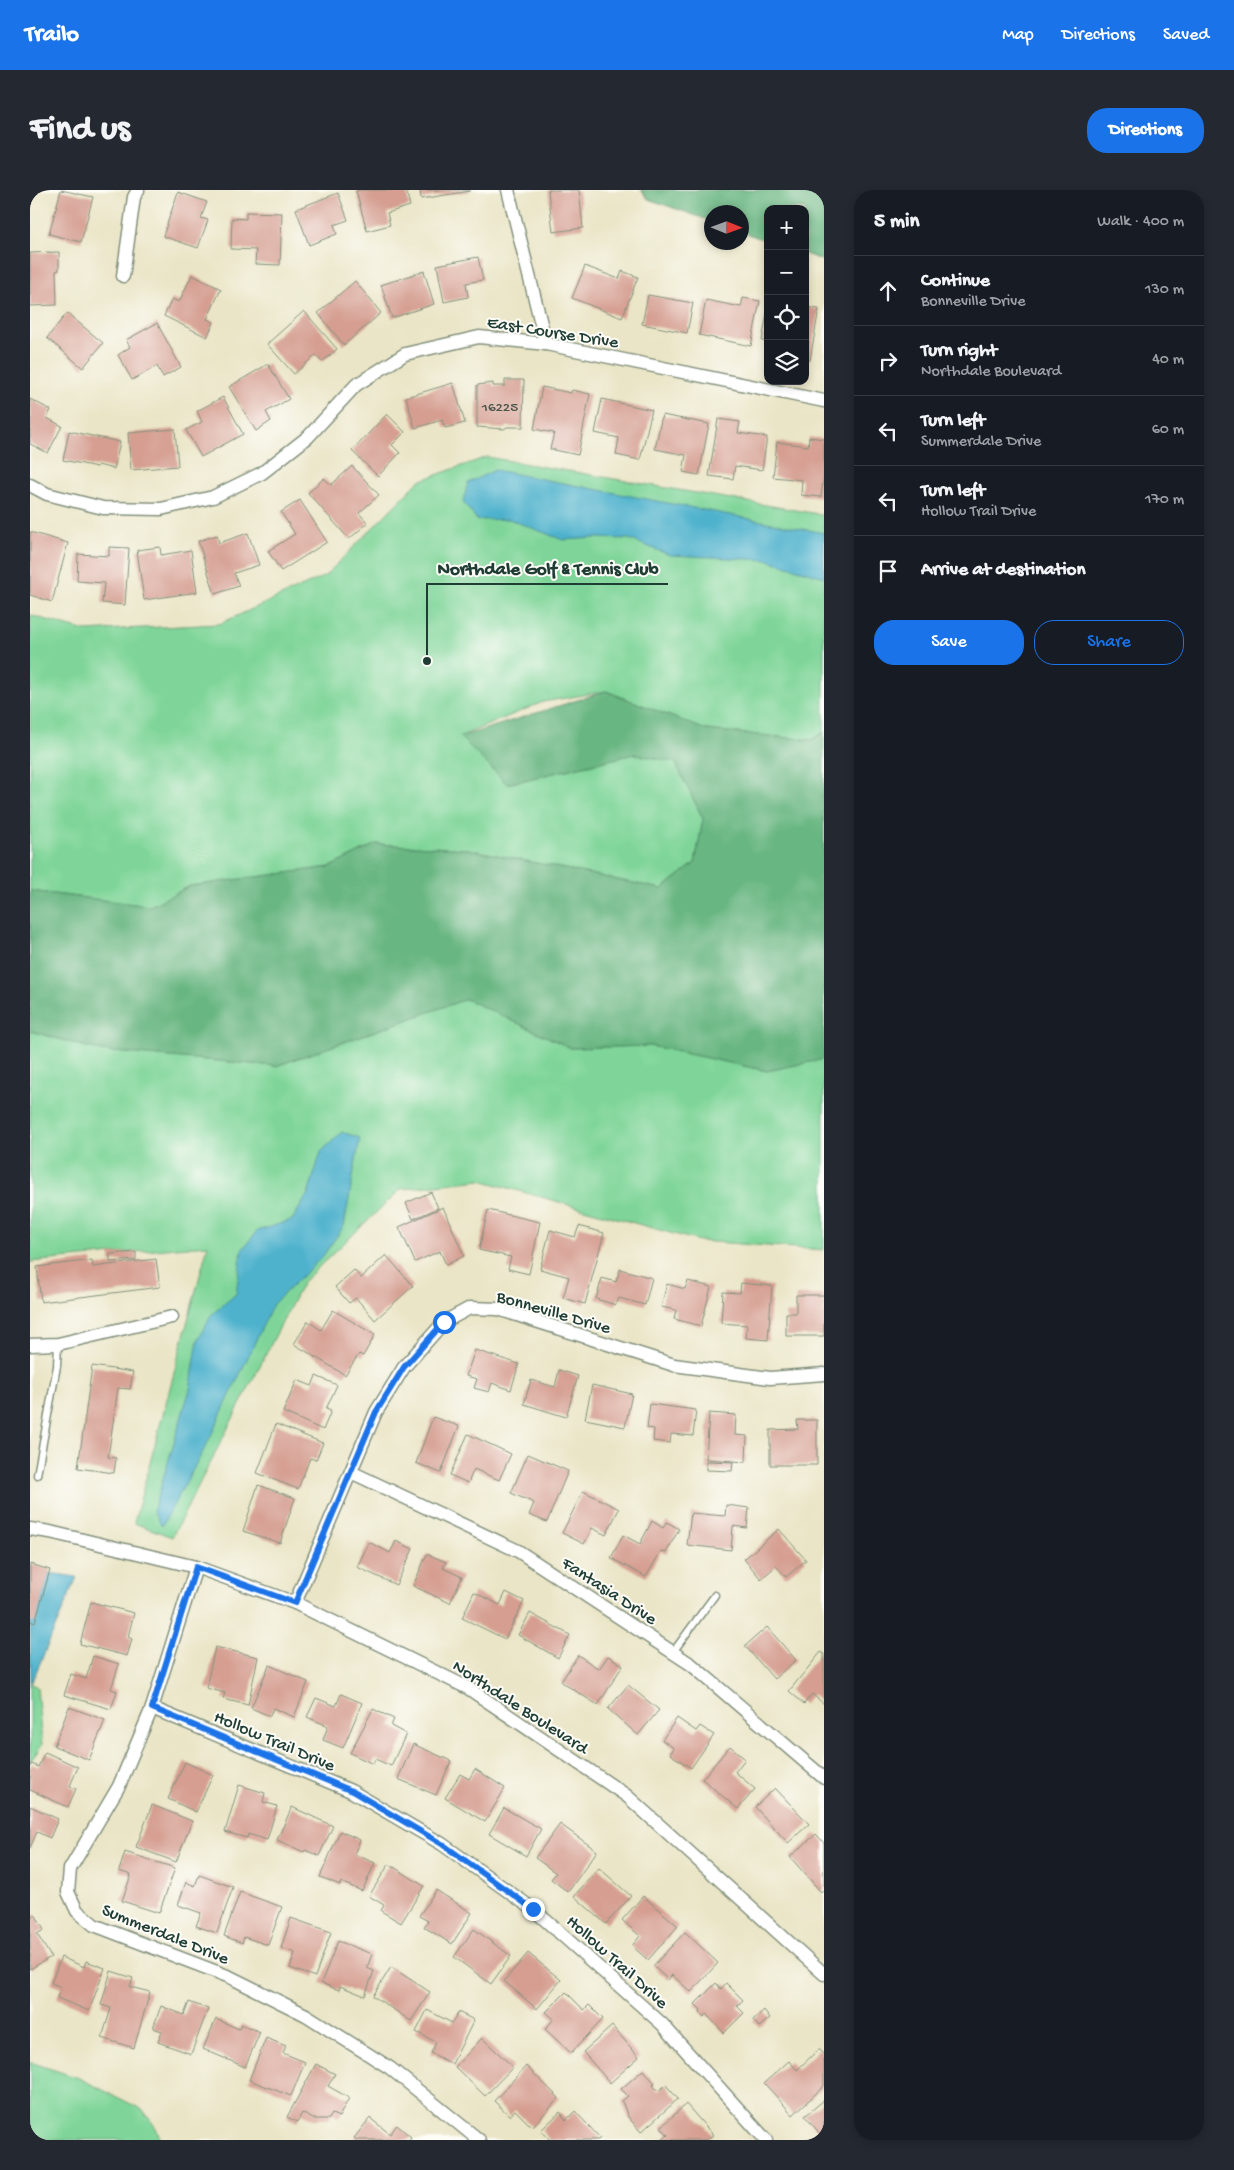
<!DOCTYPE html>
<html lang="en">
<head>
<meta charset="utf-8">
<style>
  body { margin:0; font-family:"Gochi Hand",sans-serif; background:#242831; color:#f1f3f6 }
  .controls { position:absolute; right:15px; top:15px; display:grid; overflow:hidden; border-radius:10px; box-shadow:0 2px 8px #0003 }
  .controls button { width:45px; height:45px; display:grid; place-items:center; padding:0; border:0; border-bottom:1px solid #363941; background:#171b24; color:#f1f3f6; font:25px sans-serif }
  .compass { position:absolute; left:674px; top:15px; width:45px; height:45px; border-radius:50%; background:#171b24; box-shadow:0 2px 8px #0003; rotate:91deg }
  .stop { position:absolute; width:15px; height:15px; margin:-11px; border:4px solid #1a73e8; border-radius:50%; background:#fff }
  .stop.end { background:#1a73e8; border-color:#fff; box-shadow:0 1px 5px #0008 }
  .list { margin:0; padding:0; list-style:none }
  h2 { display:flex; justify-content:space-between; align-items:center; height:65px; margin:0; padding:0 20px; font-size:21px }
  h2 small { font-size:16px; font-weight:400; color:#9ea1a6 }
  .list li { display:grid; grid-template-columns:32px 1fr auto; gap:15px; align-items:center; box-sizing:border-box; height:70px; padding:0 20px; border-top:1px solid #363941 }
  .list b { display:block; font-size:19px; white-space:nowrap }
  .list p { margin:0; font-size:16px; white-space:nowrap; color:#9ea1a6 }
  .list em { font-size:16px; font-style:normal; color:#9ea1a6 }
  .actions { display:flex; gap:10px; padding:15px 20px }
  .actions a { flex:1; padding:11px 0; border:1px solid #1a73e8; border-radius:20px; text-align:center; font-size:18px; color:#1a73e8 }
  .actions .main { background:#1a73e8; color:#fff }
  .icon { flex:none; width:28px; height:28px; fill:none; stroke:currentColor; stroke-width:2; stroke-linecap:round; stroke-linejoin:round }
  .map { position:relative; flex:none; width:794px; height:1950px; overflow:hidden; border-radius:20px }
  header { display:flex; align-items:center; gap:30px; box-sizing:border-box; height:70px; padding:0 25px; background:#1a73e8; color:#fff }
  header strong { font-size:24px }
  nav { display:flex; gap:28px; margin-inline-start:auto; font-size:18px }
  .intro { display:flex; align-items:center; justify-content:space-between; box-sizing:border-box; height:120px; padding:0 30px }
  h1 { margin:0; font-size:35px }
  .button { padding:12px 22px; border-radius:20px; background:#1a73e8; color:#fff; font-size:18px; font-weight:700 }
  main { display:flex; gap:30px; padding:0 30px }
  aside { flex:1; background:#171b24; border-radius:20px; box-shadow:0 2px 8px #0003 }
  .map>svg:first-child { display:block }
</style>
</head>
<body>
<header>
<strong>Trailo</strong>
<nav><a>Map</a><a>Directions</a><a>Saved</a></nav>
</header>
<div class="intro"><h1>Find us</h1><a class="button">Directions</a></div>
<main>
<div class="map">
<svg width="794" height="1950" viewBox="0 0 794 1950">
  <rect width="100%" height="100%" fill="#fdfcf7"/>
  <filter id="ink" filterUnits="userSpaceOnUse"><feTurbulence type="fractalNoise" baseFrequency=".02" numOctaves="2"/><feDisplacementMap in="SourceGraphic" scale="10" xChannelSelector="R" yChannelSelector="G"/><feConvolveMatrix kernelMatrix="1 2 1 2 8 2 1 2 1" color-interpolation-filters="sRGB"/></filter>
  <filter id="wash" filterUnits="userSpaceOnUse"><feTurbulence type="fractalNoise" baseFrequency=".0096" numOctaves="4" result="noise"/><feDisplacementMap in="SourceGraphic" scale="20" xChannelSelector="R" yChannelSelector="G"/><feGaussianBlur stdDeviation="1.12" result="paint"/><feColorMatrix in="noise" values="0 0 0 0 0 0 0 0 0 0 0 0 0 0 0 0 0 1.4 0 .05"/><feComposite in="paint" operator="in"/></filter>
  <g filter="url(#wash)">
    <rect width="100%" height="100%" fill="#eae5c6"/>
    <g fill="#7fd599" stroke="#4f8966">
      <polygon points="457,267 794,325 794,542 782,550 676,540 576,501 513,512 431,546 477,594 604,564 645,571 673,629 665,673 632,699 438,659 346,654 300,677 160,696 120,716 0,701 0,425 55,441 189,434 295,386 389,291"/>
      <polygon points="436,809 541,858 621,856 737,881 794,869 794,1060 669,1051 450,990 371,999 273,1092 142,1347 104,1333 178,1055 0,1072 0,841 72,861 246,876"/>
      <polygon points="0,1493 7,1497 12,1555 0,1572"/>
      <polygon points="0,1872 49,1888 113,1920 126,1938 131,1950 0,1950"/>
    </g>
    <g fill="#67b681" stroke="#437a5a">
      <polygon points="611,0 794,0 794,71 775,64 775,19 738,19 738,51 712,42 712,22 682,22 681,31 618,9"/>
      <polygon points="576,501 676,540 782,550 794,542 794,869 737,881 621,856 541,858 436,809 246,876 72,861 0,841 0,701 120,716 160,696 300,677 346,654 438,659 632,699 665,673 673,629 645,572 604,564 477,594 430,547"/>
    </g>
    <g fill="#4fb2cd" stroke="#377880">
      <polygon points="465,280 794,343 794,387 738,370 640,365 599,349 565,348 533,350 479,329 447,330 433,312 438,293"/>
      <polygon points="312,942 330,948 314,1036 293,1066 243,1114 177,1254 132,1336 123,1322 160,1199 168,1150 181,1125 206,1104 212,1060 227,1041 262,1030 278,1004 291,962"/>
      <polygon points="12,1382 47,1387 1,1494 0,1410"/>
    </g>
    <g id="blocks">
      <g fill="#d59e91">
        <polygon points="31,0 63,7 51,52 19,44"/>
        <polygon points="330,0 376,0 380,16 357,23 360,35 337,41 326,1"/>
        <polygon points="390,0 440,0 440,1 391,9"/>
        <polygon points="518,0 549,0 553,38 523,42"/>
        <polygon points="148,2 177,12 171,28 178,30 168,58 133,46"/>
        <polygon points="308,3 318,30 304,35 307,44 279,55 266,19"/>
        <polygon points="216,22 252,23 250,75 225,74 226,60 201,59 202,28 216,29"/>
        <polygon points="29,62 29,80 26,81 27,115 0,116 0,63"/>
        <polygon points="448,67 453,90 436,93 438,107 414,112 407,75"/>
        <polygon points="555,76 589,89 592,81 608,87 592,128 542,108"/>
        <polygon points="394,81 404,114 362,128 351,95"/>
        <polygon points="162,85 191,99 177,129 184,132 177,147 134,126 142,109 149,112"/>
        <polygon points="325,91 351,123 314,155 288,123"/>
        <polygon points="618,105 663,113 657,143 612,134"/>
        <polygon points="713,108 730,111 721,156 669,145 676,110 711,117"/>
        <polygon points="775,117 789,119 780,170 775,169"/>
        <polygon points="274,121 307,159 292,172 286,165 264,184 237,154"/>
        <polygon points="37,123 73,153 53,178 17,148"/>
        <polygon points="737,123 738,124 738,152 732,151"/>
        <polygon points="127,133 151,177 133,187 127,176 102,190 88,165 100,157 96,150"/>
        <polygon points="238,174 259,209 236,222 241,231 226,241 199,197"/>
        <polygon points="475,190 494,190 493,237 477,237 474,239 447,237 447,195 463,193 463,196 475,196"/>
        <polygon points="423,193 435,233 415,238 412,230 385,238 376,207"/>
        <polygon points="512,197 541,203 542,200 560,204 548,265 520,259 524,243 504,239"/>
        <polygon points="193,207 213,244 171,267 156,240 172,232 167,221"/>
        <polygon points="0,209 21,220 17,228 32,236 18,263 0,254"/>
        <polygon points="572,209 622,220 610,270 586,265 589,248 565,243"/>
        <polygon points="357,224 375,242 362,255 370,263 348,286 322,261"/>
        <polygon points="632,225 679,234 669,285 653,282 656,265 625,259"/>
        <polygon points="688,229 710,232 708,243 737,247 732,280 705,276 703,289 679,286"/>
        <polygon points="145,239 148,276 101,280 98,243"/>
        <polygon points="39,241 90,252 84,279 68,275 67,277 33,270"/>
        <polygon points="779,247 794,249 794,284 791,307 771,305 772,290 743,287 747,252 778,256"/>
        <polygon points="322,276 349,305 329,323 338,333 319,349 278,303 294,288 301,295"/>
        <polygon points="270,310 297,352 251,381 238,361 265,344 251,322"/>
        <polygon points="0,342 38,353 22,412 0,405"/>
        <polygon points="218,343 229,375 204,383 209,396 185,404 168,351 187,345 189,353"/>
        <polygon points="79,357 99,358 95,415 72,413 74,393 47,391 48,364 79,366"/>
        <polygon points="130,357 131,365 161,360 167,402 114,410 107,360"/>
        <polygon points="401,1002 408,1018 383,1029 376,1013"/>
        <polygon points="413,1017 434,1066 416,1075 410,1061 385,1072 369,1037"/>
        <polygon points="458,1020 510,1032 499,1084 478,1079 481,1067 449,1060"/>
        <polygon points="549,1036 574,1043 555,1114 533,1108 539,1087 510,1079 520,1040 545,1047"/>
        <polygon points="106,1062 106,1070 80,1072 80,1064"/>
        <polygon points="356,1065 383,1096 345,1130 326,1108 319,1113 305,1097 324,1080 331,1088"/>
        <polygon points="126,1069 130,1097 11,1112 7,1077 62,1070 63,1077"/>
        <polygon points="590,1079 622,1088 615,1115 589,1108 586,1115 566,1109 572,1088 586,1092"/>
        <polygon points="658,1091 681,1097 671,1136 644,1129 646,1120 631,1117 637,1094 655,1099"/>
        <polygon points="711,1093 742,1096 738,1150 716,1148 717,1135 691,1133 693,1102 710,1103"/>
        <polygon points="766,1105 794,1105 794,1146 756,1146 756,1123 766,1123"/>
        <polygon points="303,1120 345,1145 333,1166 329,1164 315,1185 264,1154 278,1131 291,1140"/>
        <polygon points="445,1160 489,1174 481,1200 462,1193 459,1202 444,1198 447,1189 436,1186"/>
        <polygon points="62,1176 103,1182 100,1199 88,1198 78,1267 86,1268 84,1283 48,1278"/>
        <polygon points="529,1180 548,1186 536,1227 494,1214 501,1190 525,1197"/>
        <polygon points="286,1186 307,1195 296,1219 301,1221 293,1240 253,1222 267,1190 282,1196"/>
        <polygon points="562,1195 602,1204 595,1237 555,1229"/>
        <polygon points="620,1214 666,1220 663,1246 641,1244 640,1253 623,1251 624,1239 617,1238"/>
        <polygon points="679,1223 706,1225 705,1245 717,1246 716,1272 676,1269"/>
        <polygon points="403,1227 429,1236 411,1283 386,1273"/>
        <polygon points="767,1230 787,1230 787,1275 740,1275 740,1240 768,1239"/>
        <polygon points="246,1234 293,1253 286,1270 280,1268 268,1299 227,1283"/>
        <polygon points="438,1244 481,1264 469,1290 444,1279 438,1293 420,1285"/>
        <polygon points="498,1264 538,1281 517,1332 499,1325 504,1313 481,1303"/>
        <polygon points="676,1271 703,1272 702,1281 676,1280"/>
        <polygon points="228,1295 265,1308 250,1353 213,1341"/>
        <polygon points="553,1301 589,1319 576,1345 562,1338 554,1354 532,1343"/>
        <polygon points="696,1315 719,1318 717,1338 703,1336 701,1360 657,1355 661,1323 695,1326"/>
        <polygon points="622,1331 633,1338 637,1332 649,1339 636,1363 631,1361 616,1387 581,1368 593,1345 610,1354"/>
        <polygon points="749,1339 776,1370 756,1387 746,1376 731,1389 714,1369"/>
        <polygon points="366,1351 383,1359 366,1395 327,1377 339,1352 360,1363"/>
        <polygon points="397,1364 416,1372 413,1378 432,1387 420,1413 383,1396"/>
        <polygon points="0,1374 20,1380 5,1433 0,1431"/>
        <polygon points="444,1402 470,1415 476,1402 494,1411 475,1449 432,1428"/>
        <polygon points="61,1412 104,1423 98,1447 102,1449 97,1466 50,1454"/>
        <polygon points="500,1423 540,1445 528,1468 488,1445"/>
        <polygon points="737,1437 766,1470 744,1489 715,1456"/>
        <polygon points="185,1457 228,1467 218,1515 193,1509 195,1503 176,1498"/>
        <polygon points="791,1462 794,1464 794,1514 782,1504 774,1514 759,1501"/>
        <polygon points="548,1465 569,1479 578,1466 593,1475 568,1515 531,1492"/>
        <polygon points="63,1466 89,1474 81,1499 87,1501 81,1519 34,1505 41,1484 56,1489"/>
        <polygon points="239,1475 278,1492 264,1527 243,1518 240,1526 221,1518"/>
        <polygon points="598,1495 629,1520 608,1545 578,1519"/>
        <polygon points="311,1504 332,1513 313,1558 293,1550 298,1536 277,1527 286,1508 306,1516"/>
        <polygon points="39,1517 75,1530 59,1570 24,1556"/>
        <polygon points="343,1519 364,1529 361,1536 376,1544 361,1576 345,1569 343,1574 320,1563"/>
        <polygon points="647,1528 666,1541 670,1536 684,1545 661,1578 640,1564 644,1558 632,1550"/>
        <polygon points="383,1554 421,1571 406,1605 368,1589"/>
        <polygon points="700,1556 715,1569 705,1582 725,1599 708,1619 672,1589"/>
        <polygon points="15,1562 48,1577 40,1596 46,1599 38,1617 0,1600 0,1578 2,1574 8,1577"/>
        <polygon points="155,1572 183,1585 166,1622 138,1609"/>
        <polygon points="445,1579 475,1598 455,1632 415,1608 430,1584 439,1589"/>
        <polygon points="209,1595 235,1603 233,1612 247,1616 237,1650 218,1644 217,1648 195,1642"/>
        <polygon points="745,1598 779,1634 758,1653 725,1617"/>
        <polygon points="122,1615 162,1631 146,1672 106,1657"/>
        <polygon points="0,1616 28,1629 20,1648 7,1642 0,1658"/>
        <polygon points="262,1617 303,1636 289,1666 275,1660 274,1662 247,1650"/>
        <polygon points="474,1618 511,1639 496,1666 459,1644"/>
        <polygon points="530,1634 567,1661 538,1702 521,1689 526,1683 505,1668"/>
        <polygon points="310,1641 330,1650 324,1664 345,1673 332,1701 311,1692 310,1695 290,1687"/>
        <polygon points="786,1644 794,1653 794,1699 791,1702 760,1667"/>
        <polygon points="95,1662 145,1678 129,1723 92,1711 101,1685 89,1681"/>
        <polygon points="359,1674 394,1696 371,1733 351,1721 354,1715 339,1706"/>
        <polygon points="569,1678 601,1706 576,1734 544,1706"/>
        <polygon points="169,1685 203,1697 187,1743 166,1736 171,1723 148,1715 156,1692 165,1696"/>
        <polygon points="406,1700 442,1723 422,1754 394,1737 398,1731 389,1726"/>
        <polygon points="210,1702 252,1717 238,1755 214,1747 212,1753 194,1746"/>
        <polygon points="613,1706 648,1736 618,1770 602,1756 610,1746 592,1730"/>
        <polygon points="5,1724 14,1740 7,1744 21,1767 0,1779 0,1727"/>
        <polygon points="261,1728 301,1742 285,1787 260,1778 265,1763 251,1758"/>
        <polygon points="444,1739 481,1766 461,1794 424,1767"/>
        <polygon points="655,1742 688,1773 661,1802 642,1785 638,1790 623,1776"/>
        <polygon points="308,1751 342,1764 337,1778 344,1781 335,1806 310,1796 309,1800 291,1793"/>
        <polygon points="498,1763 531,1790 507,1819 474,1791"/>
        <polygon points="31,1767 54,1777 56,1771 75,1778 59,1821 27,1808 31,1797 21,1793"/>
        <polygon points="361,1777 400,1802 381,1831 343,1806"/>
        <polygon points="81,1781 103,1788 100,1797 120,1802 104,1858 72,1848 81,1818 71,1815"/>
        <polygon points="686,1793 691,1799 696,1793 713,1810 707,1816 714,1823 694,1843 676,1824 674,1827 670,1822 671,1820 665,1814"/>
        <polygon points="536,1802 554,1820 559,1815 573,1829 541,1863 515,1839 524,1829 516,1822"/>
        <polygon points="159,1812 178,1819 161,1864 128,1852 132,1841 123,1838 131,1816 154,1825"/>
        <polygon points="397,1820 422,1833 428,1822 444,1830 422,1874 401,1863 406,1852 386,1842"/>
        <polygon points="734,1820 740,1828 729,1837 723,1830"/>
        <polygon points="186,1829 209,1839 211,1834 230,1842 215,1877 173,1859"/>
        <polygon points="582,1836 609,1867 580,1893 553,1862"/>
        <polygon points="236,1848 256,1856 253,1863 275,1872 261,1906 219,1890"/>
        <polygon points="452,1848 483,1877 455,1906 425,1877"/>
        <polygon points="789,1859 794,1864 794,1896 763,1925 734,1893 759,1871 767,1880"/>
        <polygon points="286,1874 305,1884 298,1896 319,1908 309,1927 302,1924 299,1929 283,1929 272,1923 267,1932 257,1927"/>
        <polygon points="496,1876 529,1908 502,1937 485,1920 480,1926 464,1911"/>
        <polygon points="613,1880 625,1893 623,1895 628,1901 636,1895 648,1909 611,1942 598,1927 592,1911 598,1906 591,1899"/>
        <polygon points="794,1910 794,1950 787,1950 792,1946 775,1926"/>
        <polygon points="656,1914 683,1945 677,1950 632,1950 638,1945 631,1937"/>
        <polygon points="545,1921 570,1948 568,1950 520,1950 511,1940 530,1922 536,1930"/>
        <polygon points="340,1928 360,1944 367,1935 381,1947 379,1950 327,1950 324,1948"/>
      </g>
    </g>
  </g>
  <g filter="url(#ink)">
    <use href="#blocks" fill-opacity="0" stroke="#84917d" stroke-width="1"/>
    <g fill="none" stroke-linecap="round" stroke-linejoin="round">
      <defs>
        <g id="service">
          <polyline points="7,1285 27,1176 28,1154"/>
          <polyline points="643,1462 685,1405"/>
        </g>
        <g id="minor">
          <polyline points="478,0 516,154"/>
          <polyline points="93,86 104,7 108,0"/>
          <polyline points="0,295 17,304 73,318 131,319 183,307 232,283 278,247 326,195 375,164 449,147 516,154 794,211"/>
          <polyline points="0,1155 28,1154 142,1127"/>
          <polyline points="321,1282 488,1361 662,1475 794,1588"/>
          <polyline points="0,1339 20,1342 166,1377 265,1413 438,1498 597,1606 794,1784"/>
          <polyline points="166,1377 122,1518 89,1596 40,1679 38,1702 47,1721 64,1735 200,1787 276,1825 360,1878 449,1950"/>
          <polyline points="265,1413 346,1222 374,1177 414,1132 440,1118 468,1119 644,1175 740,1188 794,1184"/>
          <polyline points="122,1518 321,1601 412,1654 503,1719 632,1834 736,1950"/>
        </g>
      </defs>
      <use href="#service" stroke="#84917d" stroke-width="9"/>
      <use href="#minor" stroke="#84917d" stroke-width="15"/>
      <use href="#service" stroke="#fff" stroke-width="6"/>
      <use href="#minor" stroke="#fff" stroke-width="12"/>
    </g>
  </g>
  <g fill="none" stroke-linecap="round" stroke-linejoin="round" filter="url(#ink)">
    <polyline stroke="#1a73e8" stroke-width="6" points="414,1132 374,1177 346,1222 265,1413 166,1377 122,1518 322,1601 412,1654 503,1719"/>
  </g>
  <g text-anchor="middle" stroke-width="4" stroke-linejoin="round" paint-order="stroke">
    <g font-size="15" fill="#4c554b">
      <text x="470" y="221">16225</text>
    </g>
    <g font-size="18" fill="#1f3d34" stroke="#fdfcf7">
      <text transform="translate(523 141) rotate(9)" y="6">East Course Drive</text>
      <text transform="translate(524 1121) rotate(16)" y="6">Bonneville Drive</text>
      <text transform="translate(580 1400) rotate(33)" y="6">Fantasia Drive</text>
      <text transform="translate(491 1516) rotate(33)" y="6">Northdale Boulevard</text>
      <text transform="translate(245 1550) rotate(23)" y="6">Hollow Trail Drive</text>
      <text transform="translate(136 1743) rotate(22)" y="6">Summerdale Drive</text>
      <text transform="translate(588 1771) rotate(42)" y="6">Hollow Trail Drive</text>
    </g>
  </g>
  <path fill="none" stroke="#1f3d34" stroke-width="2" d="M397 471L397 394H638"/>
  <circle fill="#1f3d34" stroke="#fdfcf7" stroke-width="2" cx="397" cy="471" r="5"/>
  <g font-size="19" text-anchor="middle" font-weight="bold" fill="#1f3d34" stroke="#fdfcf7" stroke-width="4" stroke-linejoin="round" paint-order="stroke">
    <text x="518" y="384">Northdale Golf &amp; Tennis Club</text>
  </g>
</svg>
<div class="controls">
<button>+</button>
<button>−</button>
<button><svg class="icon" aria-label="locate" viewBox="0 0 24 24"><circle cx="12" cy="12" r="6"/><path d="M12 2v4M12 18v4M2 12h4M18 12h4"/></svg></button>
<button><svg class="icon" aria-label="layers" viewBox="0 0 24 24"><path d="M12 4l9 5-9 5-9-5zM3 14l9 5 9-5"/></svg></button>
</div>
<svg class="compass" viewBox="-18 -18 36 36"><path d="M0-13l5 13h-10z" fill="#e53935"/><path d="M0 13l5-13h-10z" fill="#9ea1a6"/></svg>
<div class="stop" style="left:414px;top:1132px"></div>
<div class="stop end" style="left:503px;top:1719px"></div>
</div>
<aside>
<h2>5 min<small>Walk · 400 m</small></h2>
<ul class="list">
<li><svg class="icon" aria-label="ahead" viewBox="0 0 24 24"><path d="M12 20V5M6 11l6-6 6 6"/></svg><div><b>Continue</b><p>Bonneville Drive</p></div><em>130 m</em></li>
<li><svg class="icon" aria-label="right" viewBox="0 0 24 24"><path d="M7 20v-9h11M14 6l5 5-5 5"/></svg><div><b>Turn right</b><p>Northdale Boulevard</p></div><em>40 m</em></li>
<li><svg class="icon" aria-label="left" viewBox="0 0 24 24"><path d="M17 20v-9H6M10 6l-5 5 5 5"/></svg><div><b>Turn left</b><p>Summerdale Drive</p></div><em>60 m</em></li>
<li><svg class="icon" aria-label="left" viewBox="0 0 24 24"><path d="M17 20v-9H6M10 6l-5 5 5 5"/></svg><div><b>Turn left</b><p>Hollow Trail Drive</p></div><em>170 m</em></li>
<li><svg class="icon" aria-label="arrive" viewBox="0 0 24 24"><path d="M6 21V4h12l-3 4 3 4H6"/></svg><div><b>Arrive at destination</b></div></li>
</ul>
<div class="actions"><a class="main">Save</a><a>Share</a></div>
</aside>
</main>
</body>
</html>
